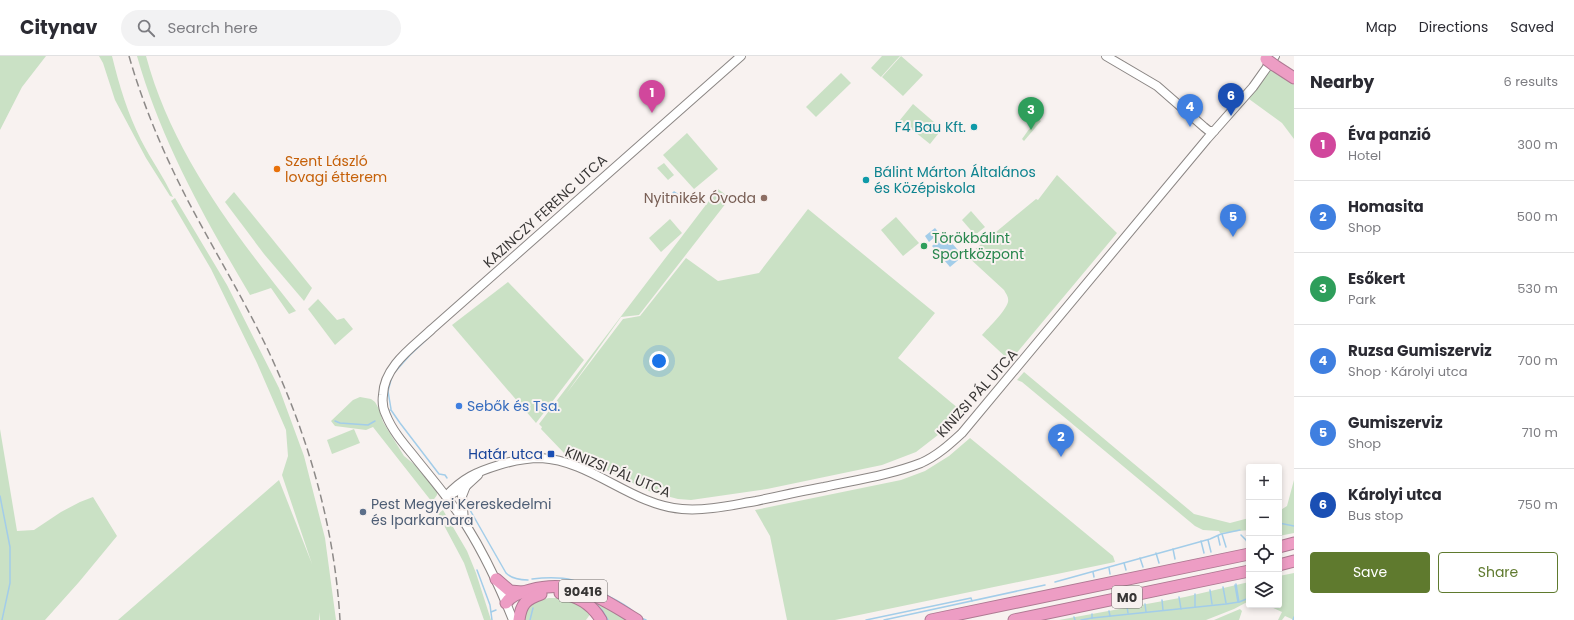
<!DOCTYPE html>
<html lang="en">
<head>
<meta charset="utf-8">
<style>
  body { margin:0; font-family:Poppins,sans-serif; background:#f2f2f3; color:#2b2b33 }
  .controls { position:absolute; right:12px; bottom:12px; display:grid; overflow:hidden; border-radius:4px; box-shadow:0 2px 6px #0003 }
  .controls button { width:36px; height:36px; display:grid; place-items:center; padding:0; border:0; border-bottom:1px solid #e1e1e2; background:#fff; color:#2b2b33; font:20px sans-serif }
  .you { position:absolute; left:659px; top:305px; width:14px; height:14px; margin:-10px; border:3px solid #fff; border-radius:50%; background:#1a73e8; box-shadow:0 0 0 6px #1a73e833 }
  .badge { display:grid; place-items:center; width:26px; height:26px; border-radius:50%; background:#5f7a2e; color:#fff; font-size:13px; font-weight:700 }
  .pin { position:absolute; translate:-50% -33px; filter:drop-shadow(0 1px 2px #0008) }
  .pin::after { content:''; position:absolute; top:21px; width:14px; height:12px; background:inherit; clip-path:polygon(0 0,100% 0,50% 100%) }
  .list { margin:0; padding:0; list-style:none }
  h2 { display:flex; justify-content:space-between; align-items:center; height:52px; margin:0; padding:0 16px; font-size:17px }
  h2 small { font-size:13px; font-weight:400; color:#7c7c81 }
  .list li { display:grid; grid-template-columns:26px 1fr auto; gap:12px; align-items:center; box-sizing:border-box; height:72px; padding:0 16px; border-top:1px solid #e1e1e2 }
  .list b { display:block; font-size:15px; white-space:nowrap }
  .list p { margin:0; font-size:13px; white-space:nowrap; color:#7c7c81 }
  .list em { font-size:13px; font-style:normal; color:#7c7c81 }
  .actions { display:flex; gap:8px; padding:12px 16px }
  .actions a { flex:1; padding:9px 0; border:1px solid #5f7a2e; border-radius:4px; text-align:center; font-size:14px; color:#5f7a2e }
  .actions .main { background:#5f7a2e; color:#fff }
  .icon { flex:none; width:22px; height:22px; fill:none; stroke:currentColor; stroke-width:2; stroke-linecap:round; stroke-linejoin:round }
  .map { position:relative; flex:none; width:1294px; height:564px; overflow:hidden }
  header { display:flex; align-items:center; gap:24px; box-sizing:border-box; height:56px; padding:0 20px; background:#fff; border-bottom:1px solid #e1e1e2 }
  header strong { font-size:19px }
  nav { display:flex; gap:22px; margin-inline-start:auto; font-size:14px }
  .search { width:280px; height:36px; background:#f2f2f3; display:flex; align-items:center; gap:10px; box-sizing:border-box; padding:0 14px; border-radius:22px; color:#7c7c81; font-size:15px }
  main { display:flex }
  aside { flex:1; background:#fff }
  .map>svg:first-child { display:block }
</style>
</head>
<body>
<header>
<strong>Citynav</strong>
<div class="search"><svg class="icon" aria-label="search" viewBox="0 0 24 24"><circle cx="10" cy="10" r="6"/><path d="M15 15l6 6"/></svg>Search here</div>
<nav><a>Map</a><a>Directions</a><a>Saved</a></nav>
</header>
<main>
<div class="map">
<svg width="1294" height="564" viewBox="0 0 1294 564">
  <rect width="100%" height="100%" fill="#f8f2f0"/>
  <g fill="#cae1c5">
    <polygon points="0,0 46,0 22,31 0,74"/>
    <path d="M99 0H112C119 29 128 58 141 84 151 104 164 121 173 141L170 140 146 102 115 44 103 7Z"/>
    <path d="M137 0H146C172 97 235 178 296 255L289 258 271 232 250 239C205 163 161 85 137 0Z"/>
    <polygon points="882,0 900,0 881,21 871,12"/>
    <polygon points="901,0 923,19 903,40 882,21"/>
    <polygon points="1270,13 1294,29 1294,83 1282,67 1249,43"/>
    <polygon points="841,17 851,27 816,61 806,51"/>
    <polygon points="913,48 942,73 930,88 900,64"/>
    <polygon points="1037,62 1041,65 1024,85 1022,83"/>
    <polygon points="687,77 718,113 694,133 663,99"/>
    <polygon points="664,107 674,119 668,124 657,112"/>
    <path d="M1057 119 1117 177 1010 305 982 279C989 271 1005 256 1008 246 1009 241 1006 238 1004 234L967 200 1036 143 1038 144Z"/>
    <polygon points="718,133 730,142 639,259 621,261 566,338 623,263 640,260 686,202 718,225 759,217 808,153 935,257 898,302 965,358 916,396 882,409 767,433 691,444 678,443 651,436 600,411 564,397 541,373 542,371 539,368"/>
    <polygon points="234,136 312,232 304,245 264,198 225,146"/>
    <polygon points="175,142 227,229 279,332 304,400 325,482 336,564 320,564 320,556 319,564 118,564 279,424 312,508 282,419 288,400 286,374 257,307 211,213 171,145"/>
    <polygon points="971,155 985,171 975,179 962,164"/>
    <polygon points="896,161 919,187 903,200 881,174"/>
    <polygon points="670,163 682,177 661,196 649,182"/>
    <polygon points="508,226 584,304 536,367 452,269"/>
    <polygon points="318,243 337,264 344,262 353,273 335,289 308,253"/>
    <polygon points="1024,316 1194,458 1230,467 1249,462 1249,474 1220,477 1219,475 1203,474 1195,470 1022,326 1017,324"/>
    <polygon points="360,341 371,343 375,346 379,353 383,366 404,400 415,409 437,436 437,439 432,446 373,371 366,374 335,370 331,365 353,344"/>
    <polygon points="0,373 17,475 34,474 61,456 80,446 93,441 117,480 79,526 45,564 0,564"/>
    <polygon points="354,373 360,387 332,398 327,384"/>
    <polygon points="970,382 1113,500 1115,506 835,564 787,564 770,480 755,454 901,424 925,415 949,400"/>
    <polygon points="1294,424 1294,477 1279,480 1279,455 1287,450"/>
    <polygon points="443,454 467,495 476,517 491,564 484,564 464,507 438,458"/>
    <polygon points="1294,517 1294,564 1285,560 1282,564 1278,564 1282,556 1267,549 1279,549 1279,520"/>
    <polygon points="1249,526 1249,545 1234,553 1206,564 1059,564 1185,541"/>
    <path d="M549 542C567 542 578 544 591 557L586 564H523C526 550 535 544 549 542Z"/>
    <polygon points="590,542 629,564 606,564 589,543"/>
    <polygon points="1240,553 1242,555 1239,564 1214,564"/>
  </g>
  <g fill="#a3cde9">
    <polygon points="674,135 680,139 673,146 668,141"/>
    <polygon points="935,172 939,177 929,186 925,180"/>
    <polygon points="945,179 963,200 950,211 932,190"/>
  </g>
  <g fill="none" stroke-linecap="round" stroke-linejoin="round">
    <g stroke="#a3cde9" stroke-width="1.5">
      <polyline points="394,317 410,299 426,284"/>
      <polyline points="391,353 388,335 392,320"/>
      <polyline points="390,354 391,354 400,367 439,418 445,419 447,422"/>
      <polyline points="335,365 340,367 368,369 375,365"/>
      <polyline points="0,440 10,491 10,527 2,564"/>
      <path d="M470 454 506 517C512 523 519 524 528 524"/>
      <polyline points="1279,467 1294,470"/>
      <polyline points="1222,478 1226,491"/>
      <polyline points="1241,479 1246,484 1249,491"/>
      <polyline points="1218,480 1220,489"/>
      <polyline points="1208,484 1211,496"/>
      <polyline points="1201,485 1204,497"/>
      <polyline points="1173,493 1175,503"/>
      <polyline points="1156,497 1159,507"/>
      <polyline points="1140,502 1143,511"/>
      <polyline points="1124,507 1126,514"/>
      <polyline points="1109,512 1110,518"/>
      <polyline points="477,514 490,549 492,564"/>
      <polyline points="1093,516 1094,521"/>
      <path d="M532 523C566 519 581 524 610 541 618 545 627 550 634 556"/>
      <polyline points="1055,526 1210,483 1221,478 1240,474"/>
      <polyline points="1236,528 1239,546"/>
      <polyline points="1235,529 1238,546"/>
      <polyline points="1223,531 1226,547"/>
      <polyline points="1210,534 1212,548"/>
      <polyline points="1195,538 1195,551"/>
      <polyline points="1179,541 1181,553"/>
      <polyline points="592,544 602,554 608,564"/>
      <polyline points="1162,544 1163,554"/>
      <polyline points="1145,548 1146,556"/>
      <polyline points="1127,551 1128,557"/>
      <polyline points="1109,555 1110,560"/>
      <polyline points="491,556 496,554"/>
      <polyline points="1092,558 1092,562 1226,548 1239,546 1249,542"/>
      <polyline points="1074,561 1075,564"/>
      <polyline points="641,562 646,564"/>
      <polyline points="530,564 533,552"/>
      <polyline points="866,564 971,542 972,545"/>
      <polyline points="884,564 1045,529"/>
      <polyline points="1081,564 1092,562"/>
      <polyline points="1293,564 1294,561"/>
    </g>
    <defs>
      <g id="minor">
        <polyline points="1106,0 1157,30 1204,71 1209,75 1214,75"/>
        <polyline points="450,439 466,430 478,419"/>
        <path d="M446 440C463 422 476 416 499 409 512 405 527 402 541 402 592 405 631 449 682 453 707 455 732 449 756 445 779 440 802 435 824 431 856 424 890 419 921 407 937 400 950 388 962 377L1207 83 1253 31 1275 0"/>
        <polyline points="464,465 462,440 466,430"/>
        <path d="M513 564C499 529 486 501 466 469 451 444 431 422 413 399 403 387 392 374 386 359 383 353 382 346 383 339 384 310 413 291 432 273L741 0"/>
      </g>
      <g id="highway">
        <polyline points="1274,9 1294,22"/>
        <polyline points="1279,491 1294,487"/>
        <polyline points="1279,509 1294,505"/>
        <polyline points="496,523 510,535 522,536"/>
        <path d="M560 537C578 540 592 548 601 564"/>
        <path d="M506 547C511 539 522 536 530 534 574 522 601 542 637 564"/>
        <path d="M519 564C521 548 526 543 541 538"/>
        <polyline points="931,564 1249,498"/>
        <polyline points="1014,564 1249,515"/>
      </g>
    </defs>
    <use href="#minor" stroke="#8b8684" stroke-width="10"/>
    <use href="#highway" stroke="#ae7992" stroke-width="13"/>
    <use href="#minor" stroke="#fff" stroke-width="8"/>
    <use href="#highway" stroke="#ed9dc4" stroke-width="11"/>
    <path stroke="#8d8a88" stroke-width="1.5" stroke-dasharray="8 4" stroke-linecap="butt" d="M129 0C143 49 163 96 186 141 216 199 251 254 277 314 312 393 335 478 340 564"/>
    <defs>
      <polyline id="highway-bridge" points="1266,3 1274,9"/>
    </defs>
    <use href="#highway-bridge" stroke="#ae7992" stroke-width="13" stroke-linecap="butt"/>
    <use href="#highway-bridge" stroke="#ed9dc4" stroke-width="11"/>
  </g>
  <g fill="#0f9aa8" stroke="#f8f2f0" stroke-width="1.5">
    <circle cx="974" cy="71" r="4"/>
    <circle cx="866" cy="124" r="4"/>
  </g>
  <circle fill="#e8710a" stroke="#f8f2f0" stroke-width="1.5" cx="277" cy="113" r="4"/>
  <circle fill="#8d6e63" stroke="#f8f2f0" stroke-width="1.5" cx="764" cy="142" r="4"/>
  <circle fill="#2e9e5b" stroke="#f8f2f0" stroke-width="1.5" cx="924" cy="190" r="4"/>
  <circle fill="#3f7fe0" stroke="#f8f2f0" stroke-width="1.5" cx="459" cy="350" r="4"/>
  <rect fill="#1a4fb4" stroke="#f8f2f0" stroke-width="1.5" x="547" y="394" width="8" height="8" rx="2"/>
  <circle fill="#5c6f8a" stroke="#f8f2f0" stroke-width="1.5" cx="363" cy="456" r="4"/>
  <g text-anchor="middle" stroke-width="4" stroke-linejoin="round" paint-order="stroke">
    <g fill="#f8f2f0" stroke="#726e6d" stroke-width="1">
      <rect x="559" y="524" width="48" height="22" rx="3"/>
      <rect x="1112" y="530" width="30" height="22" rx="3"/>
    </g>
    <g font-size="13" font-weight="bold" fill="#383635">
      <text x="583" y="540">90416</text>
      <text x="1127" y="546">M0</text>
    </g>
    <g font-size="14" fill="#0d838f" stroke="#f8f2f0" text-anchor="end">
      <text x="966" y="76">F4 Bau Kft.</text>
      <text x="874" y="121" text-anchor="start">Bálint Márton Általános<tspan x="874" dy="16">és Középiskola</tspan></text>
    </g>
    <g font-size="14" fill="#c56008" stroke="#f8f2f0" text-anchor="start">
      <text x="285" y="110">Szent László<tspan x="285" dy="16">lovagi étterem</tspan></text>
    </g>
    <g font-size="14" fill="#785e54" stroke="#f8f2f0" text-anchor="end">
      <text x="756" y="147">Nyitnikék Óvoda</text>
    </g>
    <g font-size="14" fill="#383635" stroke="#f8f2f0">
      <text transform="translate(545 155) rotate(-42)" y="5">KAZINCZY FERENC UTCA</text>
      <text transform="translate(977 337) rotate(-48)" y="5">KINIZSI PÁL UTCA</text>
      <text transform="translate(618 416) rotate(22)" y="5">KINIZSI PÁL UTCA</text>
    </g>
    <g font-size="14" fill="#27864d" stroke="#f8f2f0" text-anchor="start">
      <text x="932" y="187">Törökbálint<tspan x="932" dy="16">Sportközpont</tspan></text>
    </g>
    <g font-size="14" fill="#366cbe" stroke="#f8f2f0" text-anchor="start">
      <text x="467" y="355">Sebők és Tsa.</text>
    </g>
    <g font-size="14" fill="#164399" stroke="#f8f2f0" text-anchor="end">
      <text x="543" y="403">Határ utca</text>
    </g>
    <g font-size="14" fill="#4e5e75" stroke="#f8f2f0" text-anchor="start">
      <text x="371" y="453">Pest Megyei Kereskedelmi<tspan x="371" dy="16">és Iparkamara</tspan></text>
    </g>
  </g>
</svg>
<div class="controls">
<button>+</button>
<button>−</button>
<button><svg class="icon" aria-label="locate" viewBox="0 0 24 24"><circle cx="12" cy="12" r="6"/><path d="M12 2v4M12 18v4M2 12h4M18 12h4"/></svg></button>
<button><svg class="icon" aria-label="layers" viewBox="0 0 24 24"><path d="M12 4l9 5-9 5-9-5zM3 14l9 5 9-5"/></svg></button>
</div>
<div class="you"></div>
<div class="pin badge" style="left:652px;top:57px;background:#d1479c">1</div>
<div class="pin badge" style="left:1061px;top:401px;background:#3f7fe0">2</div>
<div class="pin badge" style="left:1031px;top:74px;background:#2e9e5b">3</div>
<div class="pin badge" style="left:1190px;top:71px;background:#3f7fe0">4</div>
<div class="pin badge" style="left:1233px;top:181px;background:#3f7fe0">5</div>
<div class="pin badge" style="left:1231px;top:60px;background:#1a4fb4">6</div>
</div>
<aside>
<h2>Nearby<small>6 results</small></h2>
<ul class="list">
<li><span class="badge" style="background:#d1479c">1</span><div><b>Éva panzió</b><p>Hotel</p></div><em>300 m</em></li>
<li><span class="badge" style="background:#3f7fe0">2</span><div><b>Homasita</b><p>Shop</p></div><em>500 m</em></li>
<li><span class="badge" style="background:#2e9e5b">3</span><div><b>Esőkert</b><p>Park</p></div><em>530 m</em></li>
<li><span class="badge" style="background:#3f7fe0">4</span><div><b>Ruzsa Gumiszerviz</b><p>Shop · Károlyi utca</p></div><em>700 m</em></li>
<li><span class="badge" style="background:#3f7fe0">5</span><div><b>Gumiszerviz</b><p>Shop</p></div><em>710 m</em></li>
<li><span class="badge" style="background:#1a4fb4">6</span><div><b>Károlyi utca</b><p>Bus stop</p></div><em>750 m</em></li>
</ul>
<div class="actions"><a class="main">Save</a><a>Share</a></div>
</aside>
</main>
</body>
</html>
